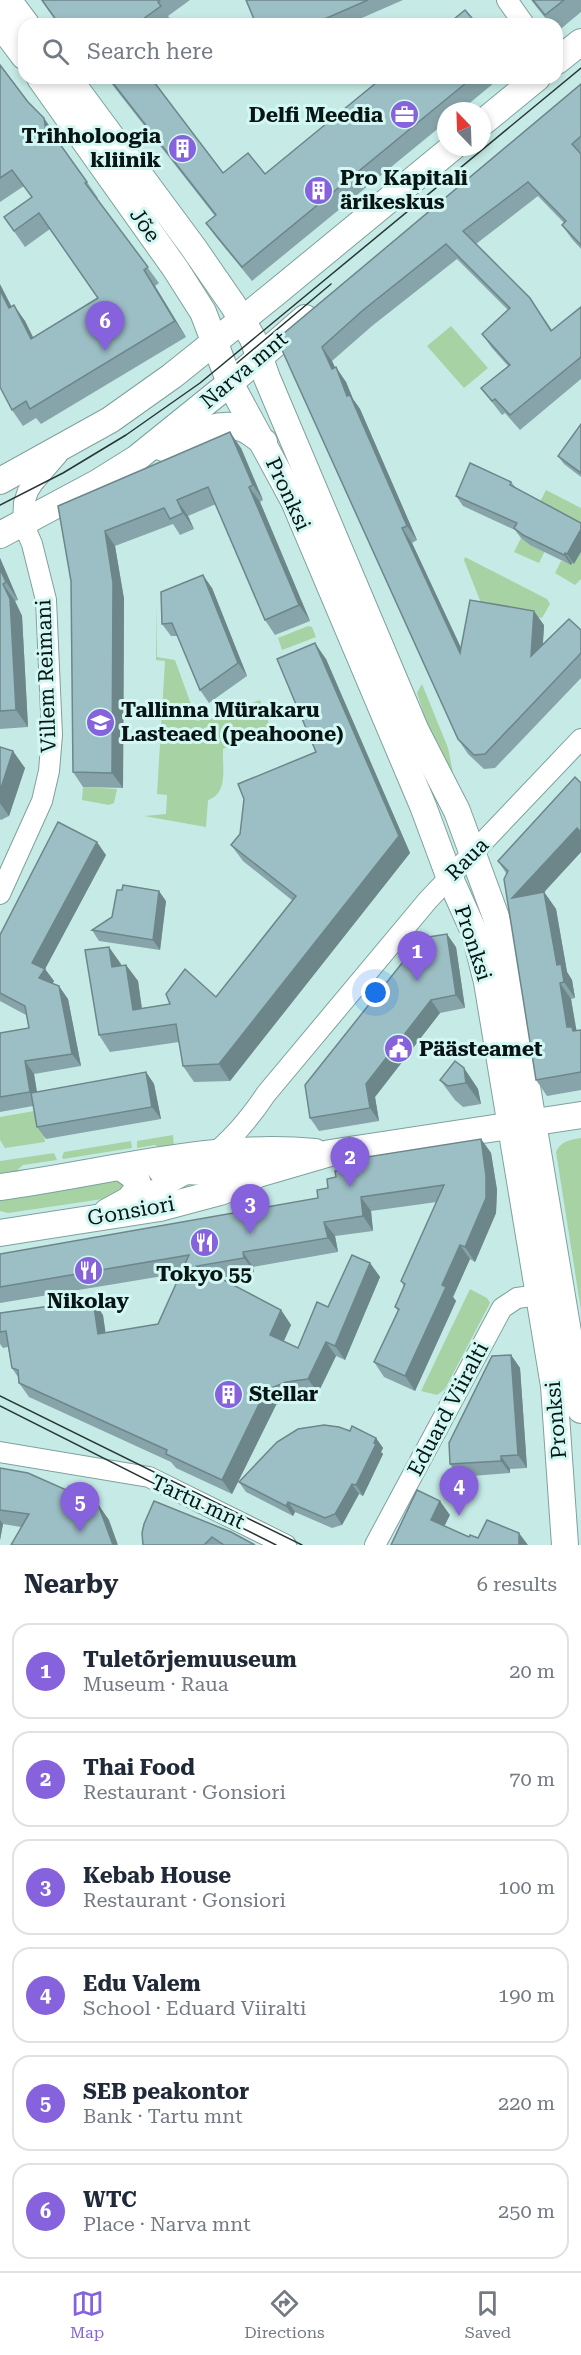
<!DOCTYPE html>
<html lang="en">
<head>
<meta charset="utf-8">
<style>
  body { margin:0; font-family:"Roboto Serif",serif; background:#f6f6f7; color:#1f2937 }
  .compass { position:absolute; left:437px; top:102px; width:54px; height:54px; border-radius:50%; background:#fff; box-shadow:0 3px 9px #0003; rotate:337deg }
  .you { position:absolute; left:376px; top:993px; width:21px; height:21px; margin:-15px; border:4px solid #fff; border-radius:50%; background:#1a73e8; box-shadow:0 0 0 9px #1a73e833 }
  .badge { display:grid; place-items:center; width:39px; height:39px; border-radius:50%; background:#8662dd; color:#fff; font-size:20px; font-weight:700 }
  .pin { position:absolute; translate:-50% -50px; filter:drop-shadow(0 2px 3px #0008) }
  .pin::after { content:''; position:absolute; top:32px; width:21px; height:18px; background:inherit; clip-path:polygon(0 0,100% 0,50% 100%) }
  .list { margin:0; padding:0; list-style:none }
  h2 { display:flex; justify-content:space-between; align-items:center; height:78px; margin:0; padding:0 24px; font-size:26px }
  h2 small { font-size:20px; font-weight:400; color:#747a83 }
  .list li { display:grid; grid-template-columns:39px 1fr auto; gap:18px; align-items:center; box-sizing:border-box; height:96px; margin:0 12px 12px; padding:0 12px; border:2px solid #e0e1e3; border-radius:18px }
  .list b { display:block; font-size:22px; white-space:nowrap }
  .list p { margin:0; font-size:20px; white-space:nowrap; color:#747a83 }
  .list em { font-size:20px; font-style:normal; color:#747a83 }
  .icon { flex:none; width:33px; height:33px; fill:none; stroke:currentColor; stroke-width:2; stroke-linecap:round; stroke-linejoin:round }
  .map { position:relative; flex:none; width:581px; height:1545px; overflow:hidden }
  .search { position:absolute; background:#fff; box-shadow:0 3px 9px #0003; left:18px; right:18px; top:18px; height:66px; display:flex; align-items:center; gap:15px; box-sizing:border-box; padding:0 21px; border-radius:18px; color:#747a83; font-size:22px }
  .sheet { height:726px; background:#fff }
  nav { display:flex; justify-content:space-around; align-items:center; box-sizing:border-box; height:84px; border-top:2px solid #e0e1e3; background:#fff; font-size:16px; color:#747a83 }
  nav a { display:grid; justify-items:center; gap:3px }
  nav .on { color:#8662dd }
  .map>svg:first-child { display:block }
</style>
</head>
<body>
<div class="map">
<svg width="581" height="1545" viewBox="0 0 581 1545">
  <rect width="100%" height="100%" fill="#c6ebe6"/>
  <g fill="#a6d2a4">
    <polygon points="451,326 488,368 464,388 427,346"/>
    <polygon points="546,490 581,508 581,530 538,506"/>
    <polygon points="521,538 545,551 539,563 514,552"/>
    <polygon points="581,552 581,579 575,585 555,573 561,561 574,564"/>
    <polygon points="465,557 547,599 550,604 542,618 483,608 464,560"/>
    <path d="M156 601 157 657 175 660 197 721 221 715 260 700 271 728 223 749C222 766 229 793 208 800L206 827 144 816 166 814 167 795 157 794 165 661 156 660Z"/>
    <polygon points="308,626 312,627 316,637 282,650 278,638"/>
    <polygon points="422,684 448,748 453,773 451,774 430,734 417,693"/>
    <polygon points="83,787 117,789 114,803 109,805 82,800"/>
    <polygon points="40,1110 45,1142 5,1148 0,1140 0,1117"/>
    <polygon points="173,1135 174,1146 164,1150 155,1145 137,1148 137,1141"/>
    <path d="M581 1138V1310L556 1152C561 1141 569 1140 581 1138Z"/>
    <polygon points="131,1141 132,1148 63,1159 62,1157 64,1152"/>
    <polygon points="54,1153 57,1160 23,1165 13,1174 0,1176 0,1161"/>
    <polygon points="119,1180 127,1182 116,1197 8,1213 0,1211 0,1200"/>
    <polygon points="470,1289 487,1298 490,1303 445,1389 437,1395 421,1391"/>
  </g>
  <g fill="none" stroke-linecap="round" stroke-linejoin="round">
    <defs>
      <g id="minor">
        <polyline points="507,0 524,24"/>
        <polyline points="0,894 42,801 49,771 52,735 46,600 32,544 23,523 24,503 28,491 33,483 58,454"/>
        <path d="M129 1200C190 1179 231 1147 266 1094L428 900 581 739"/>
        <polyline points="0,1452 149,1477 286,1545"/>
        <polyline points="375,1545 502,1308 517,1298 539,1295"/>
      </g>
      <g id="major">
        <polyline points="8,0 26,24"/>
        <polyline points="0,24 24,56"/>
        <polyline points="557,61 581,42"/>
        <polyline points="40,78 175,268 203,312 230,383 294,501 423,806 449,876 475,934 487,982 554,1386 565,1545"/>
        <polyline points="68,78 193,247 233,305 253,339 267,378 416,731 457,811 496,917 504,949 581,1410"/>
        <polyline points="482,123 537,78"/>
        <path d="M163 448C186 438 218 418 244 429 251 432 257 438 264 442"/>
        <polyline points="0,481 110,420 172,376 273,295 453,147"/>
        <polyline points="0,535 97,483 137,458 230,383 305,318"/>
        <polyline points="161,1170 253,1174"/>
        <path d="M0 1187C106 1173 207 1142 315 1152"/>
        <polyline points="107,1212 129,1200 139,1187 136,1178 122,1168"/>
        <polyline points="0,1233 160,1208 220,1192 241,1184 258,1174 330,1153 581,1115"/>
      </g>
    </defs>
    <use href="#minor" stroke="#7ea19d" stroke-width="22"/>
    <use href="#major" stroke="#7ea19d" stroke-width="28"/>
    <use href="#minor" stroke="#fff" stroke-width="20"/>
    <use href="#major" stroke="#fff" stroke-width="26"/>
    <g stroke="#273736" stroke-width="1.5">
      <polyline points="237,363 331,284"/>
      <polyline points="0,505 63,473 126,435 200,383 581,68"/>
      <polyline points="0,1396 302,1545"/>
      <polyline points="0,1406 276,1545"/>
    </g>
  </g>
  <g fill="#86a4a9">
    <polygon points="41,0 190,0 168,16 171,20 166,24 58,24"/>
    <polygon points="246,0 403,0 348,24 256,24"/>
    <polygon points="531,0 581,0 581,12 557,32 557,24 550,24"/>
    <polygon points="0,65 28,102 55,134 56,140 87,182 98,198 97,199 159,283 155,286 186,337 41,424 36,418 23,426 12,410 11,306 25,321 33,338 98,298 50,229 25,247 4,217 32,197 24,186 0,202"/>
    <polygon points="107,78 151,78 223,173 265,174 382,78 500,78 460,111 446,111 446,122 252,281 216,237 206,223 215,216"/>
    <polygon points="581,84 581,249 572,239 562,225 564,223 538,196 476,244 530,298 552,330 581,307 581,379 520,430 505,413 502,415 481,388 508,366 492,348 482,334 508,310 457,259 372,326 332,361 335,368 346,382 353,399 360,409 417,540 412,543 461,648 544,625 543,644 581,630 581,678 495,768 484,769 468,754 458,739 277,339"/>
    <polygon points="581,424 581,477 564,464 558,456"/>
    <polygon points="241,448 263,500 260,502 310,621 275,635 265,620 216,504 188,516 194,529 180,535 173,524 115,546 124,599 123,788 83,787 73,772 71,581 58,506"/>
    <polygon points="511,482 516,488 581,523 574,564 572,563 571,565 530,545 521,538 515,530 463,506 456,496"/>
    <polygon points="0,558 18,600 15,601 22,616 28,727 0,729"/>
    <polygon points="212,588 247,676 209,703 200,690 178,636 171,636 162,624"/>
    <polygon points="326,659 410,853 230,1081 194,1082 183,1066 179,1042 110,1052 99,1035 121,964 121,966 126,965 138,981 142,1008 216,997 293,901 243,861 231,845 316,752"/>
    <polygon points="0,747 25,768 9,816 1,820 0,819"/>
    <polygon points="581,783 581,852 543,893 544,892 556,909 567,972 572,980 575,998 571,999 576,1031 581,1030 581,1090 547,1096 536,1080 506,873 498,861"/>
    <polygon points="106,855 45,969 54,981 52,984 68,999 81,1066 34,1074 37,1092 146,1072 154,1084 161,1119 46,1139 37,1127 33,1106 0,1112 0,1033 29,1028 26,1015 0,1001 0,935"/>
    <polygon points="166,901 160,950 99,941 92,930"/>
    <polygon points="456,947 465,1008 440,1013 375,1097 379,1121 319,1131 310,1118"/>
    <polygon points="464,1068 478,1089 481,1104 463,1107 455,1100 440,1080"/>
    <polygon points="481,1139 491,1153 497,1190 496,1213 475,1262 470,1259 461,1279 453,1297 456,1301 415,1391 384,1377 374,1362 398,1311 395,1307 404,1286 401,1281 437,1202 371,1211 373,1231 335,1236 338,1252 253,1267 254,1272 220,1278 281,1310 291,1325 284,1341 298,1348 328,1307 370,1263 380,1277 345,1360 336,1356 318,1393 296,1396 276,1405 232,1494 176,1468 171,1462 29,1397 19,1383 18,1377 12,1368 8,1347 3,1348 0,1344 0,1313 103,1315 105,1333 158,1324 181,1273 0,1303 0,1254 318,1198 328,1188 336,1177"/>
    <polygon points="511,1355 520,1368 527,1468 510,1469 510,1473 459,1477 450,1464"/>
    <polygon points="350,1431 376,1438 383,1448 381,1452 383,1454 363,1496 359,1494 342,1525 332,1528 295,1512 293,1516 246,1492 239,1482"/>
    <polygon points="0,1468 109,1520 21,1527 3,1524 0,1540"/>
    <polygon points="144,1524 255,1545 143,1545"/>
  </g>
  <g fill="#6d868a">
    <polygon points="44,118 55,134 59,161 48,145"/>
    <polygon points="144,270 155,286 186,337 175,321"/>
    <polygon points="0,284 20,323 9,308 0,290"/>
    <polygon points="14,305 25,321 42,355 31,339"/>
    <polygon points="322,347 332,361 341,380 336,367 346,382 353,399 360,409 417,540 407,526 347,396 332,369"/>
    <polygon points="230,432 241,448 263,500 253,485"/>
    <polygon points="249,487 260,502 310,621 299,605"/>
    <polygon points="177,500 188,516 194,529 183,513"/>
    <polygon points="402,528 412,543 470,667 460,653"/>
    <polygon points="581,529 581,552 574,564 567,554"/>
    <polygon points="105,531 115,546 124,599 123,788 112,773"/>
    <polygon points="565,553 572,563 571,565 564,555"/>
    <polygon points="0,558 18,600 6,582 0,569"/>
    <polygon points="203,575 212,588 247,676 238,663"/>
    <polygon points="3,584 15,601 22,616 28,727 16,710"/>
    <polygon points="534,611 544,625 541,671 531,656"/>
    <polygon points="315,643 326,659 410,853 230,1081 219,1064 399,836"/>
    <polygon points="13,751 25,768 9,816 0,803 0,791"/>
    <polygon points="577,828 581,833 581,852 524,914 512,898"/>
    <polygon points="97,842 106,855 45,969 54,981 48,991 39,978 32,963"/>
    <polygon points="159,891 166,901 160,950 153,940"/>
    <polygon points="544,892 556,909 567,972 572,980 575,998 564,982 557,965"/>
    <polygon points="447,934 456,947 465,1008 456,995"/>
    <polygon points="109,947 121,964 124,983 112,967"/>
    <polygon points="126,965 138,981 144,1026 133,1010"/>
    <polygon points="560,983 571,999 577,1033 567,1027"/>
    <polygon points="59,986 68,999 81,1066 72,1054"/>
    <polygon points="431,1000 440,1013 375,1097 379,1121 370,1108 366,1084"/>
    <polygon points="25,1061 34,1074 39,1105 30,1092"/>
    <polygon points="464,1068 478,1089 481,1104 466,1083"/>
    <polygon points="146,1072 154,1084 161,1119 152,1107"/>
    <polygon points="481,1139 491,1153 497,1190 496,1213 475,1262 465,1247"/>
    <polygon points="361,1197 371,1211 373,1231 363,1216"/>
    <polygon points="324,1222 335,1236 338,1252 328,1238"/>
    <polygon points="460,1245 470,1259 453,1297 456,1301 415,1391 405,1376 442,1285"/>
    <polygon points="243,1252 253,1267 254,1272 244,1258"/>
    <polygon points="370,1263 380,1277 345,1360 335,1346"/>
    <polygon points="93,1300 103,1315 108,1349 98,1334"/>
    <polygon points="281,1310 291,1325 280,1349 270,1335"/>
    <polygon points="326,1342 336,1356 318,1393 308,1379"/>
    <polygon points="511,1355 520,1368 527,1468 518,1455"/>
    <polygon points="266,1390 276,1405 232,1494 222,1480"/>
    <polygon points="376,1438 383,1448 381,1452 383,1454 363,1496 356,1485"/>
    <polygon points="501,1456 510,1469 510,1473 501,1461"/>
    <polygon points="352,1484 359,1494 342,1525 335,1514"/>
    <polygon points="440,1501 450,1515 441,1533 431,1520"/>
    <polygon points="288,1502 295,1512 293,1516 286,1506"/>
    <polygon points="98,1504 109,1520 118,1545 113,1545"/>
    <polygon points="0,1520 3,1524 0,1540"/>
    <polygon points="519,1533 528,1545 519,1545"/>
  </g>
  <g fill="#9cbfc5" stroke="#6d868a" stroke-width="1.5">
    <polygon points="42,0 160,0 158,2 161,6 136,24 59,24"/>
    <polygon points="246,0 368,0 313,24 256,24"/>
    <polygon points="533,0 564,0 545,15"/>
    <polygon points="465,10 477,24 448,24"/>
    <polygon points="0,65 28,102 44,118 48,145 57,140 87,182 85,183 148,267 144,270 175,321 30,409 26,401 12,410 0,387 0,290 9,308 14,305 31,339 98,298 39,213 14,231 4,217 32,197 12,170 0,178"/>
    <polygon points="109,78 151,78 223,173 248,153 265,174 382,78 472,78 242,267 206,223 216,215"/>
    <polygon points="581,84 581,136 572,144 581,154 581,245 562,225 566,221 528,182 463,231 530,298 551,331 581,307 581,357 510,415 495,399 492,401 481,388 510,365 482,334 510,308 446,244 362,311 322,347 332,369 336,367 347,396 350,395 407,526 402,528 460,653 470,600 534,611 531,656 569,619 581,630 581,653 485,754 474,755 458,739 277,339"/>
    <polygon points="581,424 581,473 558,456"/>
    <polygon points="230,432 253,485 249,487 299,605 265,620 208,487 177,500 183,513 170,519 164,508 105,531 113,583 112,773 73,772 71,581 58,506"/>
    <polygon points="470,463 511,482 510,485 581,523 581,529 567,554 565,553 564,555 523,535 514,528 517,523 456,496"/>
    <polygon points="0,569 6,582 3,584 10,599 16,710 0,711"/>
    <polygon points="203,575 238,663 200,690 172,623 162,624 161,592"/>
    <polygon points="315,643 399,836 219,1064 183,1066 176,1024 99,1035 85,950 109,947 112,967 126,965 133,1010 170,1004 166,994 185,969 216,997 296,896 231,845 240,834 244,799 238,784 316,752 277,659"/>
    <polygon points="0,747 13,751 0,791"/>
    <polygon points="575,777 581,783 581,832 577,828 512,898 544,892 557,965 561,964 564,982 560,983 567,1027 572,1027 573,1031 581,1030 581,1072 536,1080 504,879 508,871 498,861"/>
    <polygon points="58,822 97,842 32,963 45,969 39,978 59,986 72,1054 25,1061 30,1092 0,1097 0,1033 29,1028 25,1006 0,993 0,935"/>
    <polygon points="123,885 159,891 153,940 92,930 112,917 117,890 122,890"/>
    <polygon points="447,934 456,995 431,1000 366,1084 370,1108 310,1118 305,1085 422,938"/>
    <polygon points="455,1061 464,1068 466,1083 448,1086 440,1080"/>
    <polygon points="146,1072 152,1107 37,1127 31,1093"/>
    <polygon points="481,1139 486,1176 486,1198 465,1247 460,1245 442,1285 446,1287 405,1376 374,1362 399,1309 395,1307 405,1284 401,1281 444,1185 361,1197 363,1216 324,1222 328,1238 243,1252 244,1258 197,1266 281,1310 270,1335 298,1348 317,1302 328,1307 352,1255 370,1263 335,1346 326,1342 308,1379 286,1382 266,1390 222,1480 166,1454 167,1450 19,1383 18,1370 12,1368 6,1331 0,1332 0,1313 93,1300 98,1334 158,1324 189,1255 0,1287 0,1254 318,1198 317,1190 328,1188 327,1179 336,1177 335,1171 343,1170 341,1161"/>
    <polygon points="511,1355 518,1455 501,1456 501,1461 450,1464 449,1443 492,1356"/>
    <polygon points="324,1425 339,1427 350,1431 352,1426 376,1438 374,1443 376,1444 356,1485 352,1484 335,1514 325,1518 288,1502 286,1506 239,1482 277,1442 298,1429"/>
    <polygon points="0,1468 28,1473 98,1504 113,1545 11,1545 29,1514 0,1510"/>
    <polygon points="417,1490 440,1501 431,1520 469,1537 470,1535 478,1538 487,1520 519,1533 519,1545 391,1545"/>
    <polygon points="154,1501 231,1532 255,1545 224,1545 212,1537 204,1545 143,1545 142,1533 144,1524"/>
  </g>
  <defs>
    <symbol id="office-disc" viewBox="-11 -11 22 22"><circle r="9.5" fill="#8662dd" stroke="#d3f8f3"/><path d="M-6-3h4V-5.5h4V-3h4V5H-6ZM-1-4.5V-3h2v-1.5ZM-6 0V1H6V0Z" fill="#fff"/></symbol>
    <symbol id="building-disc" viewBox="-11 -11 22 22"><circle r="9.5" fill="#8662dd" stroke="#d3f8f3"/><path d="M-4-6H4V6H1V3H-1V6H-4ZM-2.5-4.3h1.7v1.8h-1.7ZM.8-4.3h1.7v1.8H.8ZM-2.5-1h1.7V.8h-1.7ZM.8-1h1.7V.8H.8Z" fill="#fff"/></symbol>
    <symbol id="school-disc" viewBox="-11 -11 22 22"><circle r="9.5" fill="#8662dd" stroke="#d3f8f3"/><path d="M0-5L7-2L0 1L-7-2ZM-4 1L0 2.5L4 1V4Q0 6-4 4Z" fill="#fff"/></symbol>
    <symbol id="civic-disc" viewBox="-11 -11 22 22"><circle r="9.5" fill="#8662dd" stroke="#d3f8f3"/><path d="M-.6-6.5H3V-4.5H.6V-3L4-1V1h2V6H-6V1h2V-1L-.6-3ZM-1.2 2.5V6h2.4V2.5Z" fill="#fff"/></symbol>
    <symbol id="restaurant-disc" viewBox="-11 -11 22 22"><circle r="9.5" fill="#8662dd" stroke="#d3f8f3"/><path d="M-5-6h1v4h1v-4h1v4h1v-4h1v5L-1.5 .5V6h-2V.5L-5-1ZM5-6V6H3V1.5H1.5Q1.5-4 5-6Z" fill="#fff"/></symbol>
  </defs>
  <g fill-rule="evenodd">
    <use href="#office-disc" x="388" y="98" width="33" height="33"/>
    <use href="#building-disc" x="166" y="132" width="33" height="33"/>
    <use href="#building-disc" x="302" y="174" width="33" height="33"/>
    <use href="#school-disc" x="84" y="706" width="33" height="33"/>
    <use href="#civic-disc" x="382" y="1032" width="33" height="33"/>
    <use href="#restaurant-disc" x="188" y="1226" width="33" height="33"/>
    <use href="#restaurant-disc" x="72" y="1254" width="33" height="33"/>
    <use href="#building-disc" x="212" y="1378" width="33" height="33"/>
  </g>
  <g text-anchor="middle" stroke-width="6" stroke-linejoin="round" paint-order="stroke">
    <g font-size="21" font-weight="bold" fill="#081514" stroke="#d3f8f3" text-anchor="start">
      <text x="383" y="122" text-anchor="end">Delfi Meedia</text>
      <text x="161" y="143" text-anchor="end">Trihholoogia<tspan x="161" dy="24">kliinik</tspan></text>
      <text x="340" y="185">Pro Kapitali<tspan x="340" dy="24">ärikeskus</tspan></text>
      <text x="121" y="717">Tallinna Mürakaru<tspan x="121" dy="24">Lasteaed (peahoone)</tspan></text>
      <text x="419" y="1056">Päästeamet</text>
      <text x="204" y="1281" text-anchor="middle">Tokyo 55</text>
      <text x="88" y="1308" text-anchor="middle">Nikolay</text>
      <text x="249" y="1401">Stellar</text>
    </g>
    <g font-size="21" fill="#081514" stroke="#d3f8f3">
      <text transform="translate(145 225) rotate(55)" y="7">Jõe</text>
      <text transform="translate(244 370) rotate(-40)" y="7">Narva mnt</text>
      <text transform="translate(288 494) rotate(65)" y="7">Pronksi</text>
      <text transform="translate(46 676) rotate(-92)" y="7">Villem Reimani</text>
      <text transform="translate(467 859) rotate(-45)" y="7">Raua</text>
      <text transform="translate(473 943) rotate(72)" y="7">Pronksi</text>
      <text transform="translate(131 1211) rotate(-10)" y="7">Gonsiori</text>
      <text transform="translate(448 1409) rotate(-62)" y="7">Eduard Viiralti</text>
      <text transform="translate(556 1420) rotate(-95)" y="7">Pronksi</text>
      <text transform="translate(198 1502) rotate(25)" y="7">Tartu mnt</text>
    </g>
  </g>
</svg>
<svg class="compass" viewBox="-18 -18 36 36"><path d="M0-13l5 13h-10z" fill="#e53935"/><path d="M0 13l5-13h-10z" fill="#747a83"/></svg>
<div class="you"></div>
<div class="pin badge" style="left:417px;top:981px">1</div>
<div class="pin badge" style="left:350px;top:1187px">2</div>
<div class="pin badge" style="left:250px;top:1234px">3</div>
<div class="pin badge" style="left:459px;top:1516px">4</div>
<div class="pin badge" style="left:80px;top:1532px">5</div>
<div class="pin badge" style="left:105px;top:351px">6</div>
<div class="search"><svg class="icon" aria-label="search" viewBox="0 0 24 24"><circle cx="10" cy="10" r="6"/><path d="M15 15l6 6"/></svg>Search here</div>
</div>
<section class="sheet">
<h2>Nearby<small>6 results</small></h2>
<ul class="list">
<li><span class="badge">1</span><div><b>Tuletõrjemuuseum</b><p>Museum · Raua</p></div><em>20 m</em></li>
<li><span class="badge">2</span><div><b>Thai Food</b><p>Restaurant · Gonsiori</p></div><em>70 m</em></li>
<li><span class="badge">3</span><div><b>Kebab House</b><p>Restaurant · Gonsiori</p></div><em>100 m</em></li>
<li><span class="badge">4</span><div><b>Edu Valem</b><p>School · Eduard Viiralti</p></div><em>190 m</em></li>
<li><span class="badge">5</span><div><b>SEB peakontor</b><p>Bank · Tartu mnt</p></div><em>220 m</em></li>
<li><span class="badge">6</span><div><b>WTC</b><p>Place · Narva mnt</p></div><em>250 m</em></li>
</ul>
</section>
<nav>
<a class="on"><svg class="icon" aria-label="map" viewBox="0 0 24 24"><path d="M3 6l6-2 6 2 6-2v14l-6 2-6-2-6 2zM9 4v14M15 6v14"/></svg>Map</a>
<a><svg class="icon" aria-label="directions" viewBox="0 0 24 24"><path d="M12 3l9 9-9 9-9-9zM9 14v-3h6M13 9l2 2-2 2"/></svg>Directions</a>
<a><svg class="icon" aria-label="saved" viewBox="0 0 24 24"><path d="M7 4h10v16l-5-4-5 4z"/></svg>Saved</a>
</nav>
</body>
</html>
